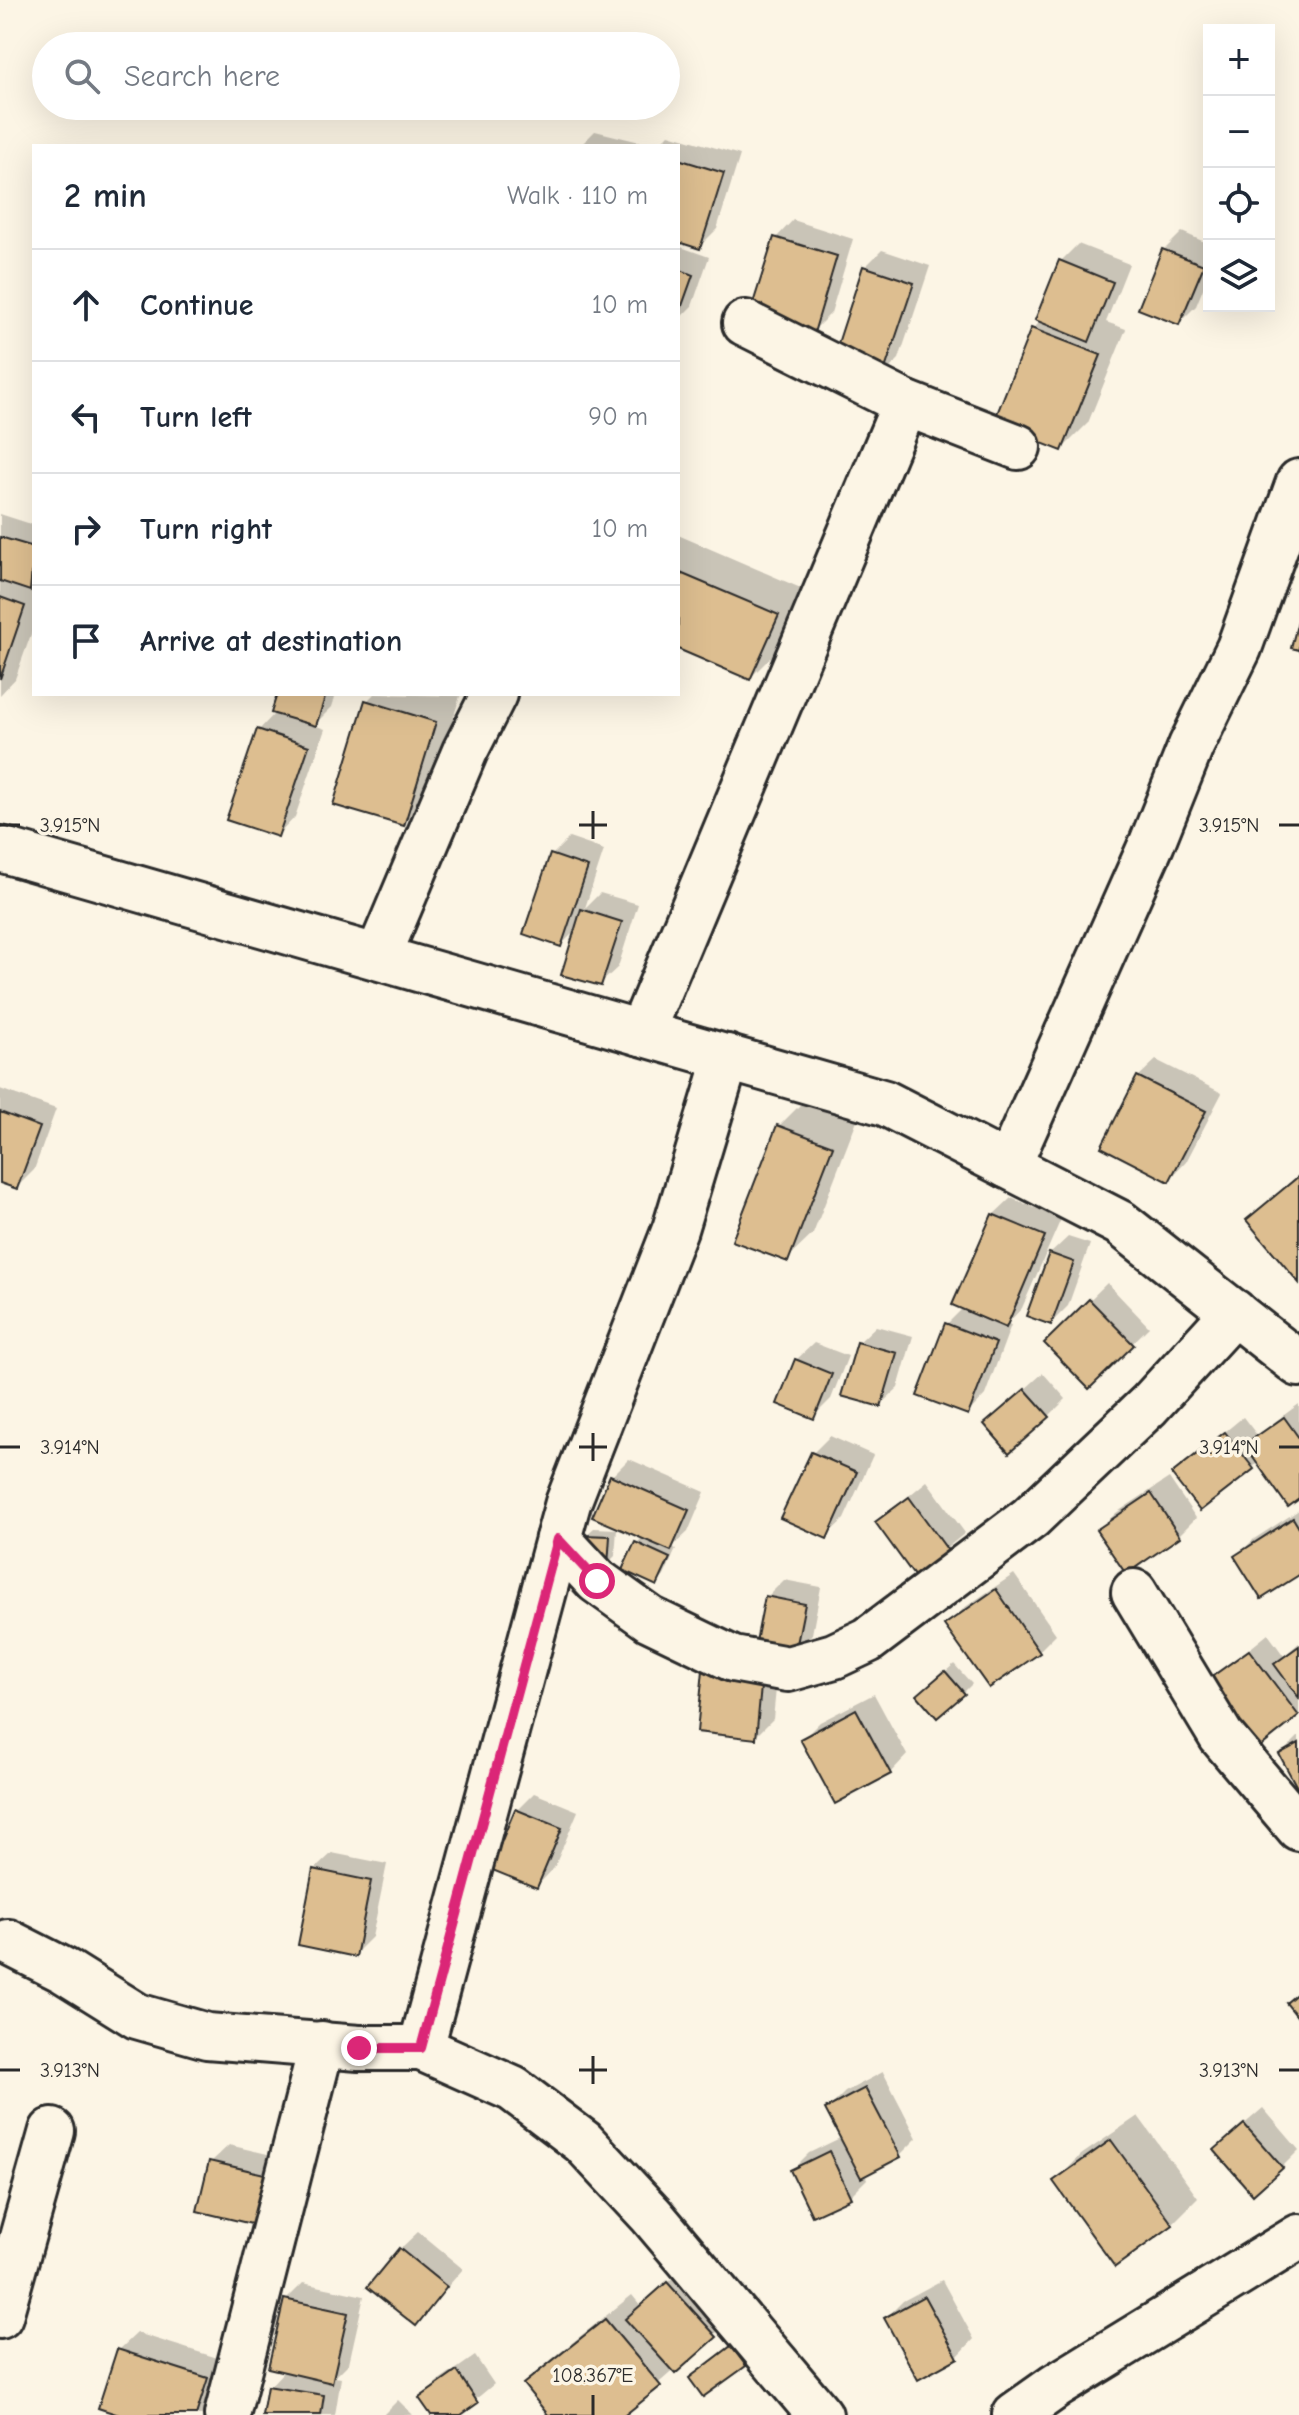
<!DOCTYPE html>
<html lang="en">
<head>
<meta charset="utf-8">
<style>
  body { margin:0; font-family:"Comic Neue",sans-serif; background:#f6f6f7; color:#1f2937 }
  .controls { position:absolute; right:24px; top:24px; display:grid; overflow:hidden; border-radius:0px; box-shadow:0 8px 32px #0002 }
  .controls button { width:72px; height:72px; display:grid; place-items:center; padding:0; border:0; border-bottom:2px solid #e0e1e3; background:#fff; color:#1f2937; font:40px sans-serif }
  .stop { position:absolute; width:24px; height:24px; margin:-18px; border:6px solid #db2777; border-radius:50%; background:#fff }
  .stop.end { background:#db2777; border-color:#fff; box-shadow:0 2px 8px #0008 }
  .list { margin:0; padding:0; list-style:none }
  h2 { display:flex; justify-content:space-between; align-items:center; height:104px; margin:0; padding:0 32px; font-size:34px }
  h2 small { font-size:26px; font-weight:400; color:#747a83 }
  .list li { display:grid; grid-template-columns:52px 1fr auto; gap:24px; align-items:center; box-sizing:border-box; height:112px; padding:0 32px; border-top:2px solid #e0e1e3 }
  .list b { display:block; font-size:30px; white-space:nowrap }
  .list em { font-size:26px; font-style:normal; color:#747a83 }
  .icon { flex:none; width:44px; height:44px; fill:none; stroke:currentColor; stroke-width:2; stroke-linecap:round; stroke-linejoin:round }
  .map { position:relative; flex:none; width:1299px; height:2415px; overflow:hidden }
  .search { position:absolute; background:#fff; box-shadow:0 8px 32px #0002; left:32px; top:32px; width:648px; height:88px; display:flex; align-items:center; gap:20px; box-sizing:border-box; padding:0 28px; border-radius:44px; color:#747a83; font-size:30px }
  .panel { position:absolute; background:#fff; box-shadow:0 8px 32px #0002; left:32px; top:144px; width:648px; height:552px; border-radius:0px }
  .map>svg:first-child { display:block }
</style>
</head>
<body>
<div class="map">
<svg width="1299" height="2415" viewBox="0 0 1299 2415">
  <rect width="100%" height="100%" fill="#fcf5e5"/>
  <filter id="ink" filterUnits="userSpaceOnUse"><feTurbulence type="fractalNoise" baseFrequency=".0125" numOctaves="2"/><feDisplacementMap in="SourceGraphic" scale="16" xChannelSelector="R" yChannelSelector="G"/><feConvolveMatrix kernelMatrix="1 2 1 2 8 2 1 2 1" color-interpolation-filters="sRGB"/></filter>
  <g filter="url(#ink)">
    <g fill="#0003">
      <polygon points="595,131 644,143 643,146 580,146"/>
      <polygon points="669,134 740,155 717,229 700,246 678,240 678,146 657,146"/>
      <polygon points="793,220 853,239 831,313 814,330 776,238"/>
      <polygon points="1182,232 1209,244 1209,274 1196,306 1179,323 1141,308 1164,250"/>
      <polygon points="1078,244 1129,264 1106,322 1126,329 1088,423 1062,449 1033,329 1041,321 1061,261"/>
      <polygon points="678,246 709,257 692,306 678,320"/>
      <polygon points="882,250 930,266 899,359 882,376 865,267"/>
      <polygon points="0,514 34,525 34,626 15,679 0,695"/>
      <polygon points="678,535 803,589 776,652 750,678 678,647"/>
      <polygon points="279,694 336,694 332,707 314,725 325,729 295,817 278,835 259,730 276,712"/>
      <polygon points="374,694 460,696 429,798 403,824 367,701"/>
      <polygon points="569,838 604,850 585,908 600,893 638,904 618,967 600,984 577,929 561,945 551,856"/>
      <polygon points="1156,1060 1222,1093 1186,1162 1169,1180 1138,1077"/>
      <polygon points="0,1089 56,1109 34,1170 17,1187 0,1181"/>
      <polygon points="805,1100 857,1120 813,1234 787,1259 779,1126"/>
      <polygon points="1299,1174 1299,1280 1249,1220"/>
      <polygon points="1011,1198 1061,1219 1022,1308 1007,1324 1011,1325 985,1395 968,1413 947,1324 963,1308 993,1215"/>
      <polygon points="1068,1237 1090,1244 1068,1306 1051,1323 1050,1254"/>
      <polygon points="1107,1283 1149,1327 1089,1386 1046,1343"/>
      <polygon points="876,1326 913,1336 898,1388 880,1405 858,1343"/>
      <polygon points="814,1343 848,1356 831,1399 814,1416 796,1360"/>
      <polygon points="1043,1373 1066,1399 1049,1416 986,1424"/>
      <polygon points="1299,1404 1299,1497 1258,1462 1252,1468 1174,1474 1243,1417 1257,1435"/>
      <polygon points="830,1436 873,1455 844,1519 826,1536 813,1453"/>
      <polygon points="629,1459 705,1492 688,1532 672,1547 676,1549 664,1576 656,1584 637,1543 643,1537 612,1476"/>
      <polygon points="1169,1478 1196,1518 1179,1535 1099,1530 1116,1513"/>
      <polygon points="927,1481 965,1533 915,1574 877,1522"/>
      <polygon points="1299,1510 1299,1572 1236,1557 1254,1539"/>
      <polygon points="594,1528 617,1529 615,1556 607,1564 585,1536"/>
      <polygon points="1014,1574 1056,1634 1039,1651 947,1626 964,1608"/>
      <polygon points="784,1580 821,1587 812,1634 795,1652 767,1597"/>
      <polygon points="1268,1634 1284,1656 1299,1643 1299,1718 1255,1750 1206,1684"/>
      <polygon points="779,1659 773,1719 755,1737 705,1671"/>
      <polygon points="954,1664 972,1684 964,1692 928,1687"/>
      <polygon points="874,1694 907,1755 890,1773 803,1739 820,1722"/>
      <polygon points="1299,1736 1299,1786 1281,1754"/>
      <polygon points="534,1793 578,1811 554,1868 537,1886 517,1810"/>
      <polygon points="332,1853 387,1864 372,1937 355,1954 314,1870"/>
      <polygon points="883,2072 917,2138 900,2155 865,2174 867,2179 850,2196 792,2170 809,2153 842,2137 827,2110 845,2092"/>
      <polygon points="1263,2108 1299,2150 1282,2167 1234,2133"/>
      <polygon points="1138,2116 1198,2198 1172,2224 1056,2181 1081,2155"/>
      <polygon points="229,2145 289,2159 259,2223 211,2162"/>
      <polygon points="418,2232 463,2269 416,2323 400,2249"/>
      <polygon points="686,2266 732,2319 622,2415 551,2415 526,2385 552,2359 632,2295 641,2306"/>
      <polygon points="942,2280 974,2339 957,2357 886,2318 903,2301"/>
      <polygon points="303,2283 364,2296 349,2363 335,2377 341,2378 335,2415 264,2415 269,2387 285,2370 286,2300"/>
      <polygon points="137,2333 224,2360 206,2415 126,2415 119,2350"/>
      <polygon points="740,2340 753,2357 745,2365 692,2378"/>
      <polygon points="475,2356 494,2384 457,2415 434,2415 421,2398 439,2381"/>
      <polygon points="398,2400 413,2415 383,2415"/>
    </g>
    <g fill="#ddbe90" stroke="#2b2b2b" stroke-width="2">
      <polygon points="678,159 724,173 700,249 678,242"/>
      <polygon points="774,237 837,256 814,333 750,313"/>
      <polygon points="1162,249 1204,265 1179,325 1138,309"/>
      <polygon points="1059,260 1113,282 1089,342 1035,320"/>
      <polygon points="863,266 914,283 882,378 832,362"/>
      <polygon points="678,269 693,275 678,317"/>
      <polygon points="1031,328 1101,355 1062,451 993,424"/>
      <polygon points="0,537 34,547 30,591 0,581"/>
      <polygon points="678,572 779,615 750,680 678,649"/>
      <polygon points="0,597 25,606 0,679"/>
      <polygon points="1299,617 1299,650 1291,648"/>
      <polygon points="277,694 326,694 316,726 271,713"/>
      <polygon points="365,700 436,722 404,826 333,805"/>
      <polygon points="257,729 309,746 278,837 226,820"/>
      <polygon points="550,854 588,867 561,947 523,934"/>
      <polygon points="581,909 622,922 601,986 561,975"/>
      <polygon points="1137,1076 1206,1111 1169,1182 1101,1147"/>
      <polygon points="0,1112 40,1127 17,1189 0,1183"/>
      <polygon points="777,1125 833,1146 788,1262 732,1241"/>
      <polygon points="1299,1176 1299,1283 1246,1220"/>
      <polygon points="992,1214 1045,1236 1006,1328 952,1305"/>
      <polygon points="1049,1253 1074,1262 1051,1325 1026,1316"/>
      <polygon points="1089,1299 1134,1345 1089,1389 1044,1343"/>
      <polygon points="945,1323 996,1343 968,1415 917,1396"/>
      <polygon points="857,1342 897,1353 881,1407 841,1396"/>
      <polygon points="795,1359 832,1374 814,1419 777,1404"/>
      <polygon points="1025,1389 1050,1417 1009,1453 984,1424"/>
      <polygon points="1284,1417 1299,1438 1299,1499 1288,1507 1244,1445"/>
      <polygon points="1225,1432 1254,1469 1200,1511 1171,1474"/>
      <polygon points="811,1452 857,1472 827,1539 780,1518"/>
      <polygon points="610,1475 689,1510 671,1551 592,1517"/>
      <polygon points="1151,1493 1180,1537 1126,1574 1096,1530"/>
      <polygon points="909,1497 949,1552 915,1577 875,1522"/>
      <polygon points="1293,1518 1299,1528 1299,1575 1261,1599 1234,1556"/>
      <polygon points="583,1535 610,1536 608,1566"/>
      <polygon points="635,1542 670,1558 657,1586 622,1570"/>
      <polygon points="996,1589 1040,1653 989,1688 944,1625"/>
      <polygon points="765,1596 805,1604 795,1654 755,1647"/>
      <polygon points="1299,1646 1299,1698 1274,1664"/>
      <polygon points="1249,1650 1299,1716 1254,1752 1203,1683"/>
      <polygon points="703,1670 762,1676 756,1739 697,1732"/>
      <polygon points="945,1671 965,1694 937,1718 917,1695"/>
      <polygon points="856,1709 891,1774 835,1804 800,1739"/>
      <polygon points="1299,1743 1299,1791 1279,1754"/>
      <polygon points="515,1809 562,1828 537,1888 490,1869"/>
      <polygon points="313,1869 371,1881 356,1957 298,1945"/>
      <polygon points="1299,1992 1299,2019 1286,2003"/>
      <polygon points="865,2088 901,2157 861,2178 825,2109"/>
      <polygon points="1244,2124 1283,2168 1253,2195 1214,2150"/>
      <polygon points="1111,2140 1173,2225 1115,2267 1053,2181"/>
      <polygon points="829,2151 851,2198 812,2216 790,2170"/>
      <polygon points="209,2161 273,2176 260,2226 197,2211"/>
      <polygon points="399,2248 447,2287 416,2326 367,2287"/>
      <polygon points="667,2282 717,2337 675,2374 625,2319"/>
      <polygon points="924,2296 958,2358 918,2380 884,2318"/>
      <polygon points="284,2299 348,2313 332,2383 268,2368"/>
      <polygon points="605,2319 661,2386 625,2415 548,2415 523,2384"/>
      <polygon points="731,2346 746,2366 703,2397 689,2378"/>
      <polygon points="117,2349 208,2378 196,2415 119,2415 98,2408"/>
      <polygon points="457,2371 478,2403 461,2415 431,2415 419,2398"/>
      <polygon points="267,2386 324,2395 321,2415 262,2415"/>
    </g>
    <g fill="none" stroke-linecap="round" stroke-linejoin="round">
      <defs>
        <g id="minor">
          <polyline points="745,323 905,403 1018,447"/>
          <polyline points="0,849 885,1103 1120,1223 1299,1364"/>
          <polyline points="378,957 465,751 494,694"/>
          <polyline points="641,1033 905,403"/>
          <polyline points="727,1057 675,1229 568,1503 558,1539 597,1581 650,1619 733,1659 788,1669 834,1656 868,1640 1030,1518 1149,1405 1234,1312"/>
          <polyline points="1008,1166 1152,843 1191,746 1239,648 1299,482"/>
          <polyline points="1134,1592 1221,1736 1299,1828"/>
          <polyline points="8,1942 65,1971 137,2016 207,2036 359,2048 421,2048 513,2089 583,2142 652,2216 820,2415"/>
          <polyline points="421,2048 558,1539"/>
          <polyline points="0,2316 52,2131"/>
          <polyline points="227,2415 322,2044"/>
          <polyline points="1015,2415 1056,2386 1299,2237"/>
        </g>
      </defs>
      <use href="#minor" stroke="#2b2b2b" stroke-width="50"/>
      <use href="#minor" stroke="#fcf5e5" stroke-width="44"/>
    </g>
  </g>
  <g fill="none" stroke-linecap="round" stroke-linejoin="round" filter="url(#ink)">
    <polyline stroke="#db2777" stroke-width="10" points="359,2048 421,2048 558,1539 597,1581"/>
  </g>
  <path fill="none" stroke="#2b2b2b" stroke-width="3" d="M593 811V839M0 825H20M579 825H607M1279 825H1299M593 1433V1461M0 1447H20M579 1447H607M1279 1447H1299M593 2056V2084M0 2070H20M579 2070H607M1279 2070H1299M593 2395V2415"/>
  <g font-size="20" text-anchor="middle" fill="#2b2b2b" stroke="#fcf5e5" stroke-width="7" stroke-linejoin="round" paint-order="stroke">
    <text x="70" y="832">3.915°N</text>
    <text x="1229" y="832">3.915°N</text>
    <text x="70" y="1454">3.914°N</text>
    <text x="1229" y="1454">3.914°N</text>
    <text x="70" y="2077">3.913°N</text>
    <text x="1229" y="2077">3.913°N</text>
    <text x="593" y="2382">108.367°E</text>
  </g>
</svg>
<div class="controls">
<button>+</button>
<button>−</button>
<button><svg class="icon" aria-label="locate" viewBox="0 0 24 24"><circle cx="12" cy="12" r="6"/><path d="M12 2v4M12 18v4M2 12h4M18 12h4"/></svg></button>
<button><svg class="icon" aria-label="layers" viewBox="0 0 24 24"><path d="M12 4l9 5-9 5-9-5zM3 14l9 5 9-5"/></svg></button>
</div>
<div class="stop" style="left:597px;top:1581px"></div>
<div class="stop end" style="left:359px;top:2048px"></div>
<div class="search"><svg class="icon" aria-label="search" viewBox="0 0 24 24"><circle cx="10" cy="10" r="6"/><path d="M15 15l6 6"/></svg>Search here</div>
<section class="panel">
<h2>2 min<small>Walk · 110 m</small></h2>
<ul class="list">
<li><svg class="icon" aria-label="ahead" viewBox="0 0 24 24"><path d="M12 20V5M6 11l6-6 6 6"/></svg><div><b>Continue</b></div><em>10 m</em></li>
<li><svg class="icon" aria-label="left" viewBox="0 0 24 24"><path d="M17 20v-9H6M10 6l-5 5 5 5"/></svg><div><b>Turn left</b></div><em>90 m</em></li>
<li><svg class="icon" aria-label="right" viewBox="0 0 24 24"><path d="M7 20v-9h11M14 6l5 5-5 5"/></svg><div><b>Turn right</b></div><em>10 m</em></li>
<li><svg class="icon" aria-label="arrive" viewBox="0 0 24 24"><path d="M6 21V4h12l-3 4 3 4H6"/></svg><div><b>Arrive at destination</b></div></li>
</ul>
</section>
</div>
</body>
</html>
